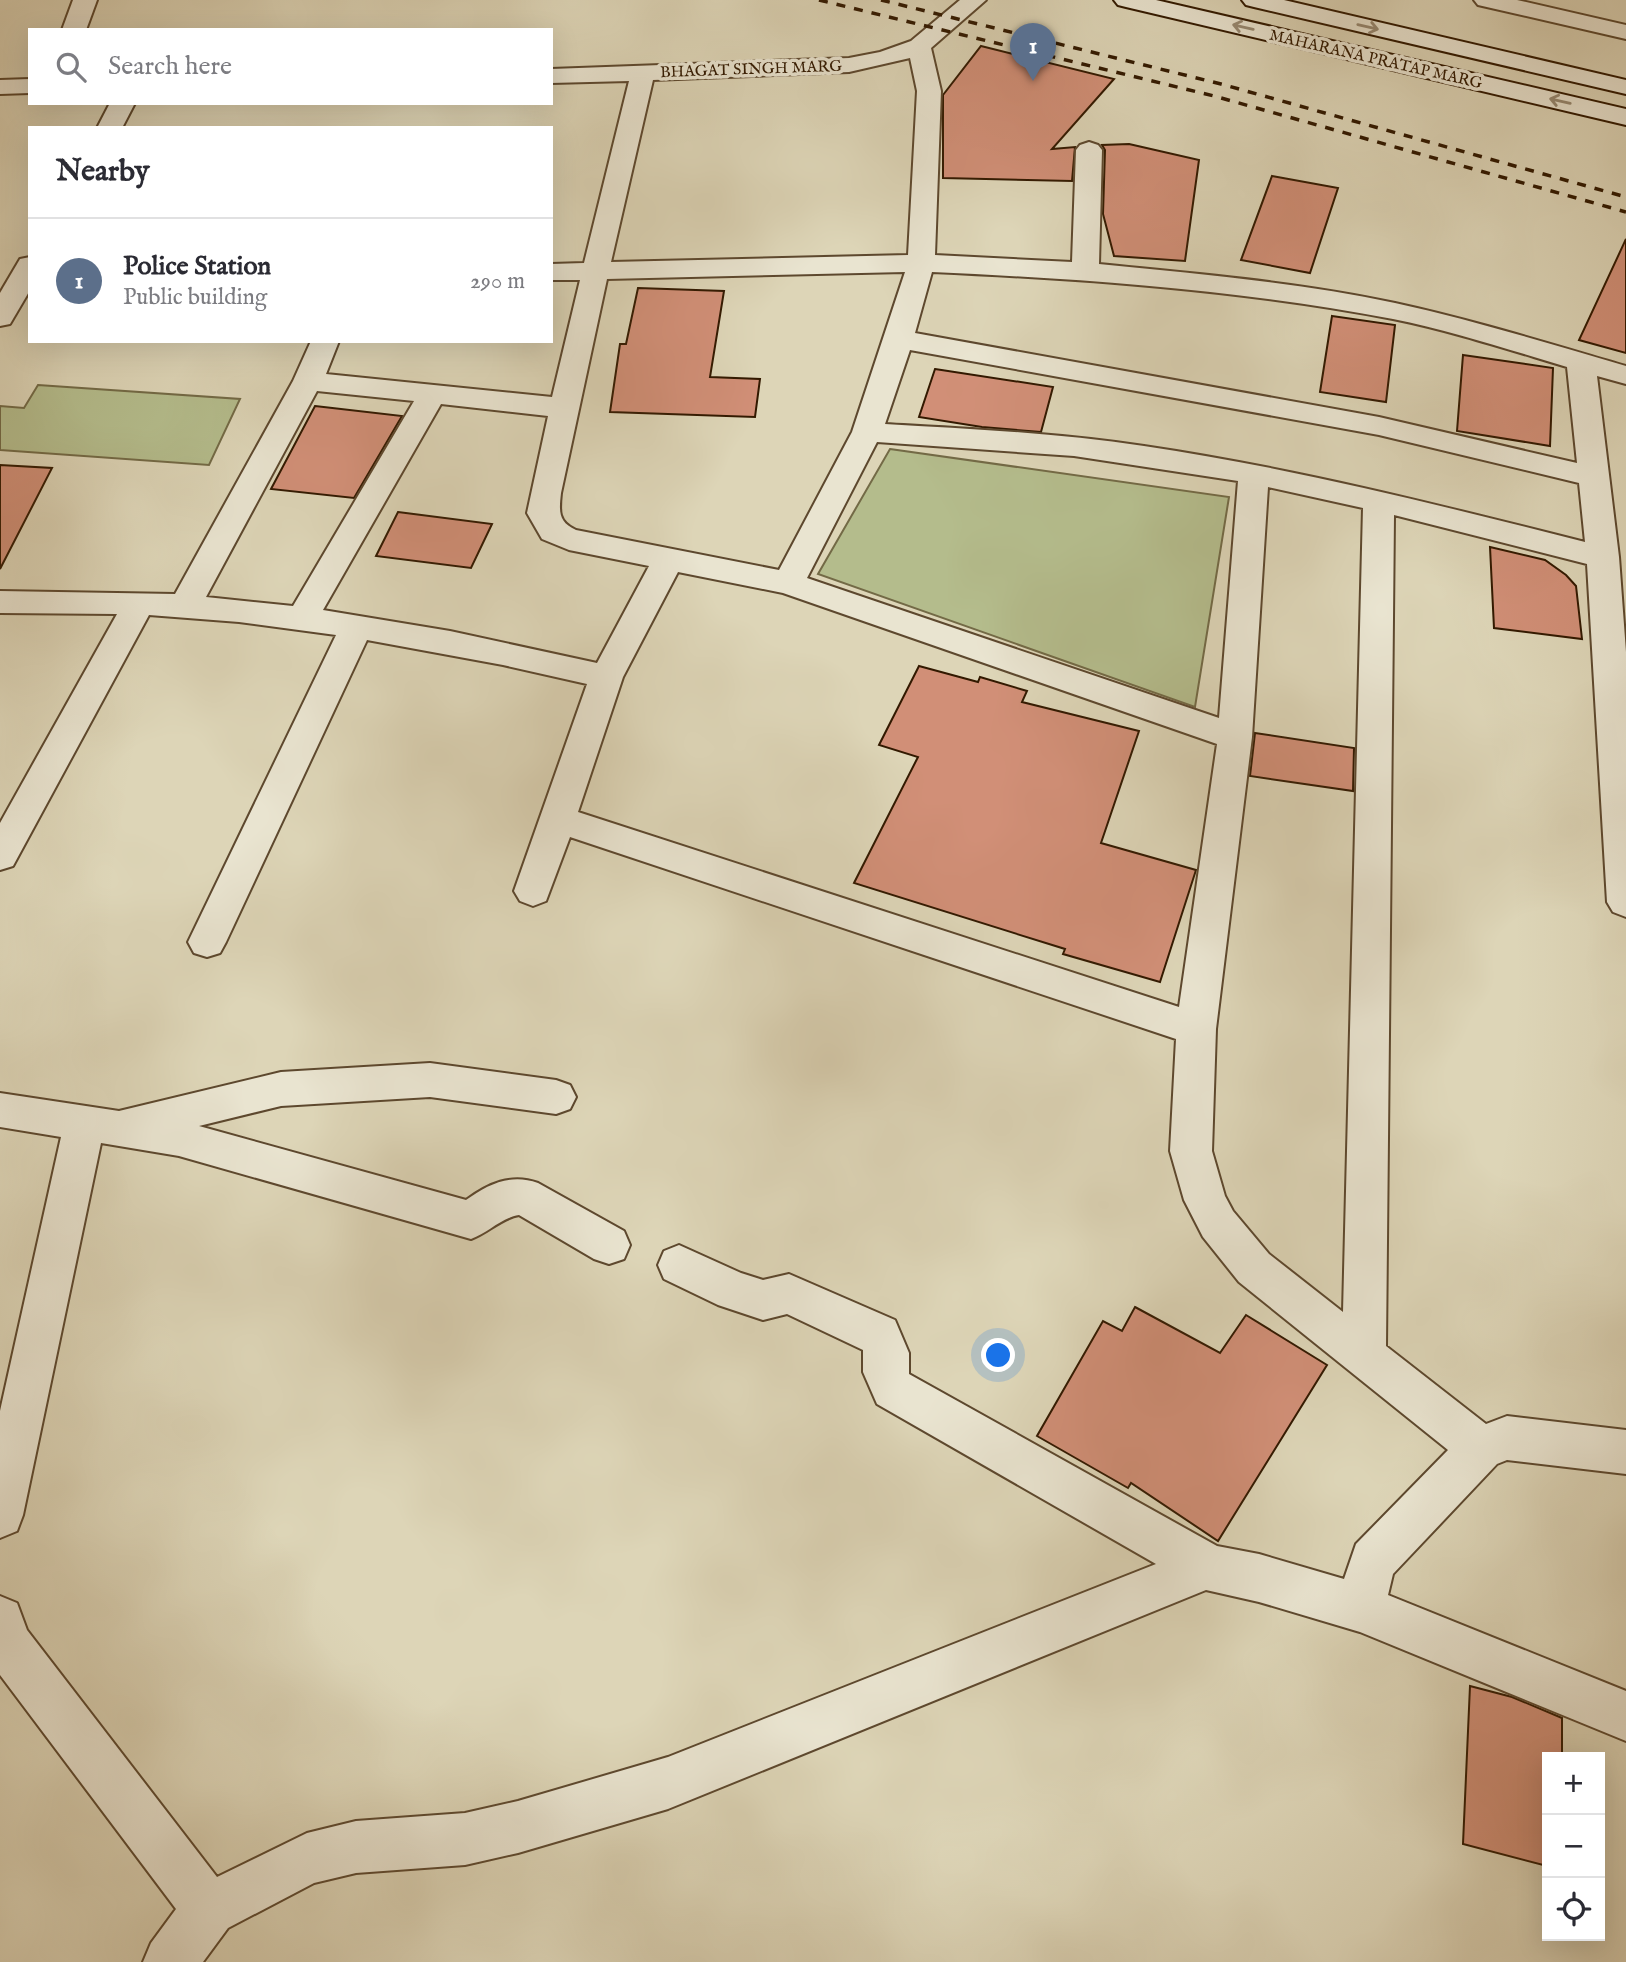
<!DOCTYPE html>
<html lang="en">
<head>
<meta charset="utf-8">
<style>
  body { margin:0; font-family:"IM FELL English",serif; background:#f7f7f7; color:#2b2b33 }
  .controls { position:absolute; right:21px; bottom:21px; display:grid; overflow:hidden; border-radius:0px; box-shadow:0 7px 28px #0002 }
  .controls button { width:63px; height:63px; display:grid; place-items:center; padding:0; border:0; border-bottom:2px solid #e1e1e2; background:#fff; color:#2b2b33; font:35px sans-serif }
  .you { position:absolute; left:999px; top:1356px; width:24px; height:24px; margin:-18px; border:5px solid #fff; border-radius:50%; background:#1a73e8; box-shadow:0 0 0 10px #1a73e833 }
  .badge { display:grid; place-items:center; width:46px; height:46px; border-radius:50%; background:#8f2418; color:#fff; font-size:23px; font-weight:700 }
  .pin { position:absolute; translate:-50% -58px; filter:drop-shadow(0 2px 4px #0008) }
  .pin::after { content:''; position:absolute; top:37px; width:24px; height:21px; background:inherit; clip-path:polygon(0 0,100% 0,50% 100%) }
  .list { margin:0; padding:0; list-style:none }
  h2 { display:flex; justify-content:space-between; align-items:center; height:91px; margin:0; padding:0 28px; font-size:30px }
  h2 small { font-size:23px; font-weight:400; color:#7c7c81 }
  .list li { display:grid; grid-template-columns:46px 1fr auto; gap:21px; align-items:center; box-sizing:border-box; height:126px; padding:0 28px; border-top:2px solid #e1e1e2 }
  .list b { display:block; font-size:26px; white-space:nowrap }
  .list p { margin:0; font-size:23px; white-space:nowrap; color:#7c7c81 }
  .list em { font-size:23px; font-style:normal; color:#7c7c81 }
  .icon { flex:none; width:38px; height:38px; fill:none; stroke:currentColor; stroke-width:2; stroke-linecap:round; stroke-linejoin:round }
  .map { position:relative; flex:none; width:1626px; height:1962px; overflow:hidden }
  .search { position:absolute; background:#fff; box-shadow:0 7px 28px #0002; left:28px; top:28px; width:525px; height:77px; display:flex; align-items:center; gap:18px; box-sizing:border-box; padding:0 24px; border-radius:0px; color:#7c7c81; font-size:26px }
  .panel { position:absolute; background:#fff; box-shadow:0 7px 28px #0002; left:28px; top:126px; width:525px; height:217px; border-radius:0px }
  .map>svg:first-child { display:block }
</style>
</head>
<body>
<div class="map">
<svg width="1626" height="1962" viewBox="0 0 1626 1962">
  <rect width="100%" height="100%" fill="#ddd5b7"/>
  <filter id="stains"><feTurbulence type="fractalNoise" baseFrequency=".00286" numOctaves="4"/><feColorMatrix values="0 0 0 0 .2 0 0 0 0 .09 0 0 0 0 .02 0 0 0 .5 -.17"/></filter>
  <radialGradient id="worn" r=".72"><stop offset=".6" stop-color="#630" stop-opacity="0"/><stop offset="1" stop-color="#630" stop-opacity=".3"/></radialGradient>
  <g fill="#b4bc8c" stroke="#736a46" stroke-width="2">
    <polygon points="38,385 240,399 209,465 0,450 0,406 24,408"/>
    <polygon points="890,449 1229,497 1195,707 818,574"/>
  </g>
  <g fill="#d18f77" stroke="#321900" stroke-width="2">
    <polygon points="981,46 1114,79 1052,149 1075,147 1072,181 943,178 943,95"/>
    <polygon points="1129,144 1199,160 1185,261 1114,256 1103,214 1105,150 1102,145"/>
    <polygon points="1272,176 1338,188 1310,273 1241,260"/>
    <polygon points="1626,239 1626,353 1579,340"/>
    <polygon points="638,288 724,291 710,377 760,379 755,417 610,412 620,344 626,344"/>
    <polygon points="1332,316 1395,325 1386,402 1320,392"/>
    <polygon points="1463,355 1553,368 1550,446 1457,431"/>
    <polygon points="935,369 1053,387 1041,432 982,427 919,417"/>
    <polygon points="315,406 402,416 354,498 271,489"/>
    <polygon points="0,465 52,468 0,569"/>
    <polygon points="398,512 492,524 471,568 376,556"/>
    <polygon points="1490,547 1545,560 1566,575 1576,586 1582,639 1494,628"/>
    <polygon points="919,666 978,682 980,677 1027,691 1022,702 1139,731 1101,843 1196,870 1160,982 1063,954 1065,949 854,883 918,757 879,745"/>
    <polygon points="1255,733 1354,748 1353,791 1250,776"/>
    <polygon points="1135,1307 1220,1353 1246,1315 1327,1365 1218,1541 1131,1483 1128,1488 1037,1436 1103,1321 1122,1331"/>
    <polygon points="1470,1686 1512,1697 1562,1718 1562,1757 1547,1757 1547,1866 1463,1844"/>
  </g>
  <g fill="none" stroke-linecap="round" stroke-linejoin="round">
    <defs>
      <g id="street">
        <polygon points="73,0 97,0 86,30 62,30"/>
        <path d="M960 0H986L931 48 941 91 935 255 1072 262 1076 150 1080 145 1089 142 1098 145 1102 150 1099 264C1197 274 1298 282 1395 303 1473 320 1550 344 1626 366V384L1597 376 1619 557 1626 652V917L1613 912 1607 902 1587 564 1394 515 1386 1346 1486 1424 1507 1416 1626 1430V1474L1507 1460 1497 1464 1393 1574 1388 1595 1626 1691V1741L1360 1632 1259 1602 1206 1590 668 1809 518 1853 465 1865 356 1873 314 1883 228 1928 203 1962H143L151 1943 176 1909 0 1675V1596L17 1603 27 1630 217 1877 307 1833 356 1821 465 1813 518 1801 668 1757 1156 1564 877 1404 863 1372V1350L787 1314 763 1320 718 1305 664 1279 658 1265 664 1251 679 1245 741 1273 763 1280 789 1274 895 1320 909 1353V1374L1217 1546 1259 1554 1344 1579 1356 1544 1448 1450 1239 1282 1203 1237 1184 1200 1170 1151 1176 1039 570 837 546 901 533 906 520 901 514 891 587 684 503 665 367 640 226 942 220 953 207 957 194 953 188 942 336 635 239 622 149 615 13 866 0 870V823L117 614 0 613V591L175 594 293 381 311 341H339L326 374 552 397 580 280H551V264L584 263 629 81 551 83V69L849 58 880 52 911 41ZM910 58 917 91 908 255 611 262 653 80 849 72ZM905 272 852 432 779 570 576 530C558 522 559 511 561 493L607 279ZM932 272C1086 279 1241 290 1393 319 1452 331 1510 350 1567 367L1577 463 1379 417 915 333ZM910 350 1379 435 1579 483 1585 542C1439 505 1293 468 1144 446 1058 433 971 429 885 424ZM317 391 414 401 293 606 206 597ZM441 404 548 416 527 513 542 539 569 550 649 566 597 663 450 631 323 610ZM877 442 1074 456 1238 481 1219 718 807 578ZM1268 487 1363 508 1343 1312 1269 1254 1233 1211 1225 1196 1212 1151 1216 1029 1252 737ZM678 572 783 593 1217 744 1179 1007 578 812 623 677Z"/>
        <polygon points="1474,0 1517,0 1626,25 1626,39 1478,5"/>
        <polygon points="30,79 30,93 0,94 0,80"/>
        <polygon points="110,103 135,103 122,128 97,128"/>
        <polygon points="30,257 30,290 10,324 0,326 0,293 20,259"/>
        <path d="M430 1063 556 1080 570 1085 576 1097 570 1109 556 1114 430 1097 281 1106 199 1126 466 1200C488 1184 511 1173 538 1183L624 1231 630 1245 624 1259 609 1264 594 1259 519 1215C501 1218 488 1233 471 1239L179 1156 101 1143 23 1515 17 1531 0 1538V1411L61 1137 0 1127V1093L119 1111 281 1072Z"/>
      </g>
      <g id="secondary">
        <polygon points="1114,0 1156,0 1626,109 1626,125 1126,7 1118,5"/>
        <polygon points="1242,0 1284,0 1626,80 1626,94 1254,7 1246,5"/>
      </g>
    </defs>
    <use href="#street" stroke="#5d482e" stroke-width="4"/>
    <use href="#secondary" stroke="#321900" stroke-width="4"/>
    <use href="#street" fill="#e9e4d0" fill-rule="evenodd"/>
    <use href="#secondary" fill="#e9e4d0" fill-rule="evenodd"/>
    <g stroke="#321900" stroke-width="3.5" stroke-dasharray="9 9" stroke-linecap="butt">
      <polyline points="819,0 1214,96 1626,212"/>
      <polyline points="881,0 1221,84 1626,197"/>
    </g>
  </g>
  <defs><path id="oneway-shaft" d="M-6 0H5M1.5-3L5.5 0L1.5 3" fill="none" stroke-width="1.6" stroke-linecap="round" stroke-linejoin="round" transform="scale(1.75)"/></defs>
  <g stroke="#978972">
    <use href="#oneway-shaft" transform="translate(1243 27) rotate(-167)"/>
    <use href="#oneway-shaft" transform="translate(1368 27) rotate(13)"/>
    <use href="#oneway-shaft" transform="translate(1560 101) rotate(-167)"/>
  </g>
  <g text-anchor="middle" stroke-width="7" stroke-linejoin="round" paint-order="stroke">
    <g font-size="16" fill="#321900" stroke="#e9e4d0">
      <text transform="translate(1376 58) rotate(13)" y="6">MAHARANA PRATAP MARG</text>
      <text transform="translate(751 68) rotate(-2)" y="6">BHAGAT SINGH MARG</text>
    </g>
  </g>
  <rect width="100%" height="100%" filter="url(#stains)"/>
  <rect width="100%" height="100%" fill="url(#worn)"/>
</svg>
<div class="controls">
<button>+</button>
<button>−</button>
<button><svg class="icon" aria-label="locate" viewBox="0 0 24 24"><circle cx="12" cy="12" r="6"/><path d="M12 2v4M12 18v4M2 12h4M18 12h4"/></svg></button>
</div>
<div class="you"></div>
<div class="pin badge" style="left:1033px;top:81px;background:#5c6f8a">1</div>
<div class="search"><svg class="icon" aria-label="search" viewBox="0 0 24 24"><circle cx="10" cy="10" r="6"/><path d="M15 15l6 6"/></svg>Search here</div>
<section class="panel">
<h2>Nearby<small></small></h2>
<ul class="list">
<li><span class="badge" style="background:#5c6f8a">1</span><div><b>Police Station</b><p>Public building</p></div><em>290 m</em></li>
</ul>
</section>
</div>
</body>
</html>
